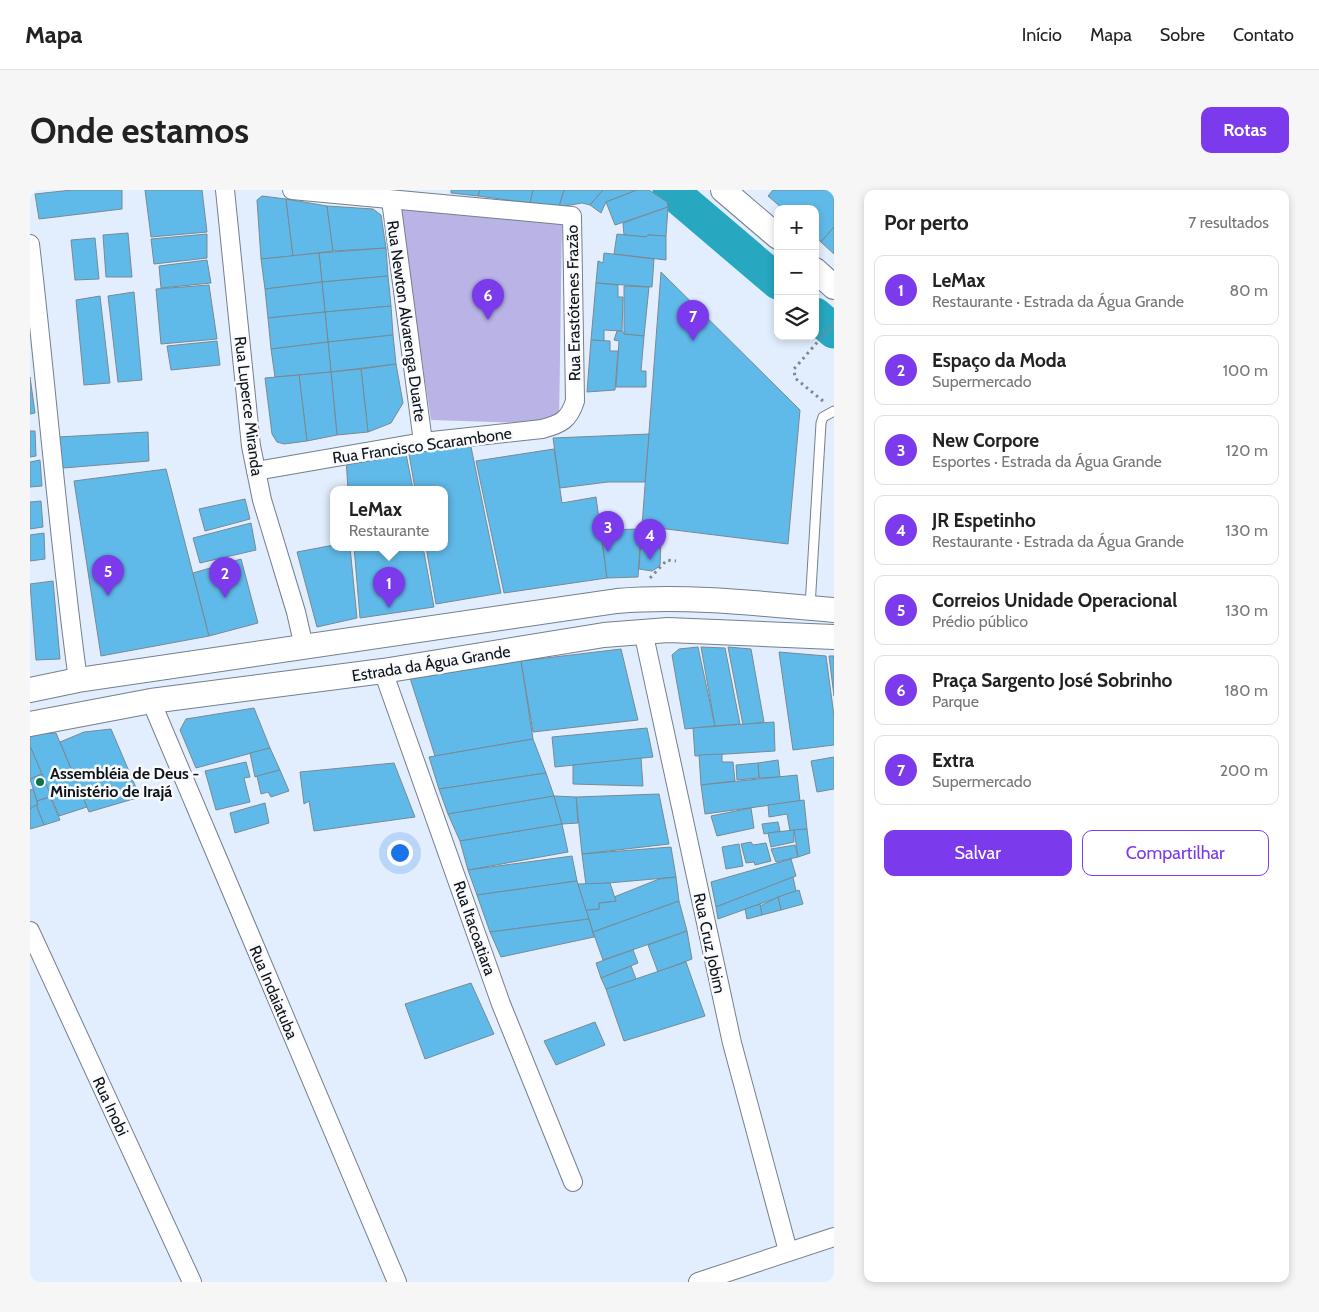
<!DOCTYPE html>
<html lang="pt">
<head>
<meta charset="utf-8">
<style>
  body { margin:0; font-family:Cabin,sans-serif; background:#f6f6f6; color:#222 }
  .controls { position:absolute; right:15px; top:15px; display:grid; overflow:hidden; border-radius:10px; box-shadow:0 2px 8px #0003 }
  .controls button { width:45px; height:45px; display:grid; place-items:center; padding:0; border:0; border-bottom:1px solid #e0e0e0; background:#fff; color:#222; font:25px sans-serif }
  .you { position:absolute; left:369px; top:662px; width:18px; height:18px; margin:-12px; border:4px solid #fff; border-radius:50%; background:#1a73e8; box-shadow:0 0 0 8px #1a73e833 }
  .badge { display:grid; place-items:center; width:32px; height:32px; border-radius:50%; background:#7c3aed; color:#fff; font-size:16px; font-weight:700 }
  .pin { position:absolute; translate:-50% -41px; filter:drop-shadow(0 1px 2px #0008) }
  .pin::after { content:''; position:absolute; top:26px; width:18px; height:15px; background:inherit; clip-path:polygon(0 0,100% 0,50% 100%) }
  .popup { position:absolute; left:300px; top:296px; width:118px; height:65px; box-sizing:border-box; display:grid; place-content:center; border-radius:10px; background:#fff; filter:drop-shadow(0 1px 4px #0005); font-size:16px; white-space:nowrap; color:#767676 }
  .popup b { font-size:19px; color:#222 }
  .popup::after { content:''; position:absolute; left:50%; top:100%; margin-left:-10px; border:10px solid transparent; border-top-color:#fff }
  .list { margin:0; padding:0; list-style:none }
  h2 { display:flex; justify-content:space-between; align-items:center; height:65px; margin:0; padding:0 20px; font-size:21px }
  h2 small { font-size:16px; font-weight:400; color:#767676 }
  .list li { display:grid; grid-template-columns:32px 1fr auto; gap:15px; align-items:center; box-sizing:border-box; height:70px; margin:0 10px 10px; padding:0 10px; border:1px solid #e0e0e0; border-radius:10px }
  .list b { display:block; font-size:19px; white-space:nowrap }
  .list p { margin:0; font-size:16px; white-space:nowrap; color:#767676 }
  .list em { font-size:16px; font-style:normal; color:#767676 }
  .actions { display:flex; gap:10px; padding:15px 20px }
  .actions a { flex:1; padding:11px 0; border:1px solid #7c3aed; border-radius:10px; text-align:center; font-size:18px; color:#7c3aed }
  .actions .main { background:#7c3aed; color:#fff }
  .icon { flex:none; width:28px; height:28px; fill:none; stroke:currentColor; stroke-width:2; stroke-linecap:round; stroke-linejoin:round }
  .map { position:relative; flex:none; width:804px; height:1092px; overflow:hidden; border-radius:10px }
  header { display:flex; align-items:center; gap:30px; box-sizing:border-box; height:70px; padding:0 25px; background:#fff; border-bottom:1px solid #e0e0e0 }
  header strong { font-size:24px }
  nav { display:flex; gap:28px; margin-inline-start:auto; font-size:18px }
  .intro { display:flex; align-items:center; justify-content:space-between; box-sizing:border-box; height:120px; padding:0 30px }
  h1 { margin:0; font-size:35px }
  .button { padding:12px 22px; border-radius:10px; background:#7c3aed; color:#fff; font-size:18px; font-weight:700 }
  main { display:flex; gap:30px; padding:0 30px }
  aside { flex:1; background:#fff; border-radius:10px; box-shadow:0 2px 8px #0003 }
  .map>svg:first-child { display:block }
</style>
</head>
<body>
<header>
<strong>Mapa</strong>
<nav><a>Início</a><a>Mapa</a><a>Sobre</a><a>Contato</a></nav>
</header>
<div class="intro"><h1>Onde estamos</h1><a class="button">Rotas</a></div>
<main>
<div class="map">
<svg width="804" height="1092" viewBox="0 0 804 1092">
  <rect width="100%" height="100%" fill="#e2eefd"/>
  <polygon fill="#b9b3e6" points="370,17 532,30 529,234 401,230 371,37"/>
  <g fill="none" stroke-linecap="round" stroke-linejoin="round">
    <g stroke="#28a7c0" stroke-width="35">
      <polyline points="640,0 748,92"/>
      <polyline points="785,125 804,141"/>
    </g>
  </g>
  <g fill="#60bae9" stroke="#798993">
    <polygon points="42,0 92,0 92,19 9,29 5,4"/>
    <polygon points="115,0 172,0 177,42 121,47"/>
    <polygon points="421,0 450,0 448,6 421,3"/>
    <polygon points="450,0 503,0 500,13 448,6"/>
    <polygon points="503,0 534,0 529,17 500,13"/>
    <polygon points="534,0 573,0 560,15 552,13 529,17"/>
    <polygon points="573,0 607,0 576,12 571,23 560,15"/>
    <polygon points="607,0 619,0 637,12 638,17 585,35 576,12"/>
    <polygon points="743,0 804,0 804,37 791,52 785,47 785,19 753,19 738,6"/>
    <polygon points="232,6 256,9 263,66 231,69 227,10"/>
    <polygon points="256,9 297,16 303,61 263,66"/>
    <polygon points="297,16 343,19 351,25 356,58 303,61"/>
    <polygon points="638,17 636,46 618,45 616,47 594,45 593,33"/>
    <polygon points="804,37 804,64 791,52"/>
    <polygon points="98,43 102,87 76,87 73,45"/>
    <polygon points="177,44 177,68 124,74 121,49"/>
    <polygon points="587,44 616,47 618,45 636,46 636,70 584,64"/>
    <polygon points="65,48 69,89 45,90 41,50"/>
    <polygon points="356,58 358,86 292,92 289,63"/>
    <polygon points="289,63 292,92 235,99 231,69"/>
    <polygon points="574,63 624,69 622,97 566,93 568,71 573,73"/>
    <polygon points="177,70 181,93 131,98 129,76"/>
    <polygon points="631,82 770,220 758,354 612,336"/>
    <polygon points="358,86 361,116 295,122 292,92"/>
    <polygon points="292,92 295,122 238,128 235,99"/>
    <polygon points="566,93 588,95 588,107 593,107 592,141 574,140 574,151 561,150"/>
    <polygon points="179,95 187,149 131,154 126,99"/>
    <polygon points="594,96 619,97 614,146 594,144"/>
    <polygon points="104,102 112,190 88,192 78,106"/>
    <polygon points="70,106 80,193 54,195 46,110"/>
    <polygon points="361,116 363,145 298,152 295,122"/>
    <polygon points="295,122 298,152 241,159 238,128"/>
    <polygon points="587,141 592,141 594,144 614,146 611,181 616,181 616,197 586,197 589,151 584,150"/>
    <polygon points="363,145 366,174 301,182 298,152"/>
    <polygon points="561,150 580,151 580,161 588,161 585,200 557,202"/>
    <polygon points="187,151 190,175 141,180 137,156"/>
    <polygon points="298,152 301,182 245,187 241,159"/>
    <polygon points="366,174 373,213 361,233 338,242 331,179"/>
    <polygon points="331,179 338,242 307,245 301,182"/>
    <polygon points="301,182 307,245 277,251 269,185"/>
    <polygon points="269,185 277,251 254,254 247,252 242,244 235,188"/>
    <polygon points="0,187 5,223 0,224"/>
    <polygon points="0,241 5,241 6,266 0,267"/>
    <polygon points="118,242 119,271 33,278 28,247"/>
    <polygon points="619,244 615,292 578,292 530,298 523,248"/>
    <polygon points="440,252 471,403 406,414 396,357 414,357 414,299 385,299 379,264"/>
    <polygon points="375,259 383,299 318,299 316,269"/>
    <polygon points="524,259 532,313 566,307 577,388 474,403 446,271"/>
    <polygon points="10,270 12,296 0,297 0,272"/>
    <polygon points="136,279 179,446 71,466 44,291"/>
    <polygon points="215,309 220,329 175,341 169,319"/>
    <polygon points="11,311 13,337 0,339 0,312"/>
    <polygon points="221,333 226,360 170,373 163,348"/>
    <polygon points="611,339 608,387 577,388 571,340"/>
    <polygon points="14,343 15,369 0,371 0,345"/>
    <polygon points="611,350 631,351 630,376 622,381 609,379"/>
    <polygon points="304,355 320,357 327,428 287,437 267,362"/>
    <polygon points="324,357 393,357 404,417 330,428"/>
    <polygon points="211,369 228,433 179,446 163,383"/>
    <polygon points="23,391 30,469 6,470 0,394"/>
    <polygon points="668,457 685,536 655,539 642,465 649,459"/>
    <polygon points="671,457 695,458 710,534 685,536"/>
    <polygon points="698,457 721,459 734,532 713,535"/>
    <polygon points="591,459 608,530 503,542 491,471"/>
    <polygon points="749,462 796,466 804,526 804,555 763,560"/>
    <polygon points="799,466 804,466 804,506"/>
    <polygon points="491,471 503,549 405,566 380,488"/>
    <polygon points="224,518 240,558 166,578 150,540 156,529"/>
    <polygon points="744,532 745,561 665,566 663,538"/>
    <polygon points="617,538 623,567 525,577 522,547"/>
    <polygon points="81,539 110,607 59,622 30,552 54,542"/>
    <polygon points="26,543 57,617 29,626 0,556 0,544"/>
    <polygon points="503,549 516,583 409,599 399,567"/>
    <polygon points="0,556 12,584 0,589"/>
    <polygon points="240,558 250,580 225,587 220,563"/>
    <polygon points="692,564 692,572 703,572 705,591 671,595 669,565"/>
    <polygon points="804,567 804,599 787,602 781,571"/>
    <polygon points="611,568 613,596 543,594 543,575"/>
    <polygon points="748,570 750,587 729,588 728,573"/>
    <polygon points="216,572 220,587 214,588 220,612 186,620 175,581"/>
    <polygon points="364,573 385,627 284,641 279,611 274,614 270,582"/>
    <polygon points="728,573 729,588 707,590 706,575"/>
    <polygon points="250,580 259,601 241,607 238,602 231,604 227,586"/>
    <polygon points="516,583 524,606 418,624 409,599"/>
    <polygon points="12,584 21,606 7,611 0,589"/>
    <polygon points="767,585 770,611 675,624 671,595"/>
    <polygon points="3,599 8,615 0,619 0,600"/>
    <polygon points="629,604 639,654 552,664 546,607"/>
    <polygon points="524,606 532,634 430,651 418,624"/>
    <polygon points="524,606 546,607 548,633 532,634"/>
    <polygon points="20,607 30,630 14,635 6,615 8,615 7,611"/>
    <polygon points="774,610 777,639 760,641 757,624 739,627 738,615"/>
    <polygon points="235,613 239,633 205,643 200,623"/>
    <polygon points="6,615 14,635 0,639 0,619"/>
    <polygon points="721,618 724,638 687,646 681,626"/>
    <polygon points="748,632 750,641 734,644 732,634"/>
    <polygon points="532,634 538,662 438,680 430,651"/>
    <polygon points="777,639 780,663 768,667 764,640"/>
    <polygon points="764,640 764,652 741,657 738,643"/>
    <polygon points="721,652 723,655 736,653 741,671 725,675 724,672 716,673 711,654"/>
    <polygon points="709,654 713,676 696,679 692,657"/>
    <polygon points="765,655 768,667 746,672 741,659"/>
    <polygon points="641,657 646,687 556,695 552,664"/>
    <polygon points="542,666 547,691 447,705 438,680"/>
    <polygon points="761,669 766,686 686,717 681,692"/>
    <polygon points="646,687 649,711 563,742 556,720 569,719 569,713 586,711 584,707 629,689"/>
    <polygon points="763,687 766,701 688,729 686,717"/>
    <polygon points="547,691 559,729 460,742 447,705"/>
    <polygon points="580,693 586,711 569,713 569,719 556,720 548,694"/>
    <polygon points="769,700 773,714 751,720 748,707"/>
    <polygon points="748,707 751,720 732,725 730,716"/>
    <polygon points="649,711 657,741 573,770 563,742"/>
    <polygon points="730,714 732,725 717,729 715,719"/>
    <polygon points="559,729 564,747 471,767 460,742"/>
    <polygon points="657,741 662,769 628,782 618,755"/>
    <polygon points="603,760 608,773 571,788 566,773"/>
    <polygon points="656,772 675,826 594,851 576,799"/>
    <polygon points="601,776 606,789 576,799 571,788"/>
    <polygon points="441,793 464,844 395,869 375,814"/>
    <polygon points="565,832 575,855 526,875 514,851"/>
  </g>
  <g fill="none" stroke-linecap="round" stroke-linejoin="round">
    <defs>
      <polyline id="lane" points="780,417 791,233 793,227 804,221"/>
      <g id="street">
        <polyline points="195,0 221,256 232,310 266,422 274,457"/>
        <polyline points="361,10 393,252"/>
        <path d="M0 54C17 199 28 345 48 490"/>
        <path d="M226 281 393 252 512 239C531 234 539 230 545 211L542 26 262 0"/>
        <polyline points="613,441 702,853 758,1061"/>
        <polyline points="353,481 471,814 543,992"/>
        <polyline points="121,511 367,1092"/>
        <polyline points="0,741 162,1092"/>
        <polyline points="668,1092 804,1047"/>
      </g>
      <g id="secondary">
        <polyline points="693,0 748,47"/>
        <polyline points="785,80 804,97"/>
        <path d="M0 500 48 490 587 411C660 405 732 414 804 420"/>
        <polyline points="0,534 121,511 353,481 574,445 638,440 804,447"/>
      </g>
    </defs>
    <use href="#lane" stroke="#747f8d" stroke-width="11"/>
    <use href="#street" stroke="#747f8d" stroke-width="20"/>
    <use href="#secondary" stroke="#747f8d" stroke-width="26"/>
    <g stroke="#7f8892" stroke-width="3" stroke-dasharray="2.5 4" stroke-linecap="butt">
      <polyline points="793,211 765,188 764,179 804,133"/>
      <polyline points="620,388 637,370 646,371"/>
    </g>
    <use href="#lane" stroke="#fff" stroke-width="9"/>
    <use href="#street" stroke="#fff" stroke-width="18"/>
    <use href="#secondary" stroke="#fff" stroke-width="24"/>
  </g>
  <circle fill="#0c7249" stroke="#f8fafd" stroke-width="2" cx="10" cy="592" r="5"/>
  <g text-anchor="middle" stroke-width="5" stroke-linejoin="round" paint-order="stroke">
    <g font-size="16" fill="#0e1318" stroke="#f8fafd">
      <text transform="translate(543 113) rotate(-91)" y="6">Rua Erastótenes Frazão</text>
      <text transform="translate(377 131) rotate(82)" y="6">Rua Newton Alvarenga Duarte</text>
      <text transform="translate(219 216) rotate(83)" y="6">Rua Luperce Miranda</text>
      <text transform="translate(392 255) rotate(-8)" y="6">Rua Francisco Scarambone</text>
      <text transform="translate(401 473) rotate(-9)" y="6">Estrada da Água Grande</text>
      <text transform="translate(445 738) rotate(71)" y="6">Rua Itacoatiara</text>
      <text transform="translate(680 753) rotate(78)" y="6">Rua Cruz Jobim</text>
      <text transform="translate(244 802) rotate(67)" y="6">Rua Indaiatuba</text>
      <text transform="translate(81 916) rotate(65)" y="6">Rua Inobi</text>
    </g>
    <g font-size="16" font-weight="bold" fill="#0e1318" stroke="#f8fafd" text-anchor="start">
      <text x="20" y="589">Assembléia de Deus -<tspan x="20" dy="18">Ministério de Irajá</tspan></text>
    </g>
  </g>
</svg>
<div class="controls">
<button>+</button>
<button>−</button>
<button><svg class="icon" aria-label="layers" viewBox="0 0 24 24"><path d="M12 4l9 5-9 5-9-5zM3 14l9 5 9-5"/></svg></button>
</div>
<div class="you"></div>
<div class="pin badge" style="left:359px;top:418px">1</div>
<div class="popup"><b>LeMax</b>Restaurante</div>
<div class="pin badge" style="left:195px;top:408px">2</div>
<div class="pin badge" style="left:578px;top:362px">3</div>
<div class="pin badge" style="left:620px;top:370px">4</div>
<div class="pin badge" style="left:78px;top:406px">5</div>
<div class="pin badge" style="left:458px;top:130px">6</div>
<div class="pin badge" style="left:663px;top:151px">7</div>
</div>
<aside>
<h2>Por perto<small>7 resultados</small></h2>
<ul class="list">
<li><span class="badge">1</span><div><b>LeMax</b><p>Restaurante · Estrada da Água Grande</p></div><em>80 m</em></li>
<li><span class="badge">2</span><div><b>Espaço da Moda</b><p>Supermercado</p></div><em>100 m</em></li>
<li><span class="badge">3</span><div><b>New Corpore</b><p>Esportes · Estrada da Água Grande</p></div><em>120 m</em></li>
<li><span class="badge">4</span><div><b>JR Espetinho</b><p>Restaurante · Estrada da Água Grande</p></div><em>130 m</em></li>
<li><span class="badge">5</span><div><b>Correios Unidade Operacional</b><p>Prédio público</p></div><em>130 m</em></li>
<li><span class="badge">6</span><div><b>Praça Sargento José Sobrinho</b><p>Parque</p></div><em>180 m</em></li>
<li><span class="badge">7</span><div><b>Extra</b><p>Supermercado</p></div><em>200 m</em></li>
</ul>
<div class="actions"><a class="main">Salvar</a><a>Compartilhar</a></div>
</aside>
</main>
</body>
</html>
